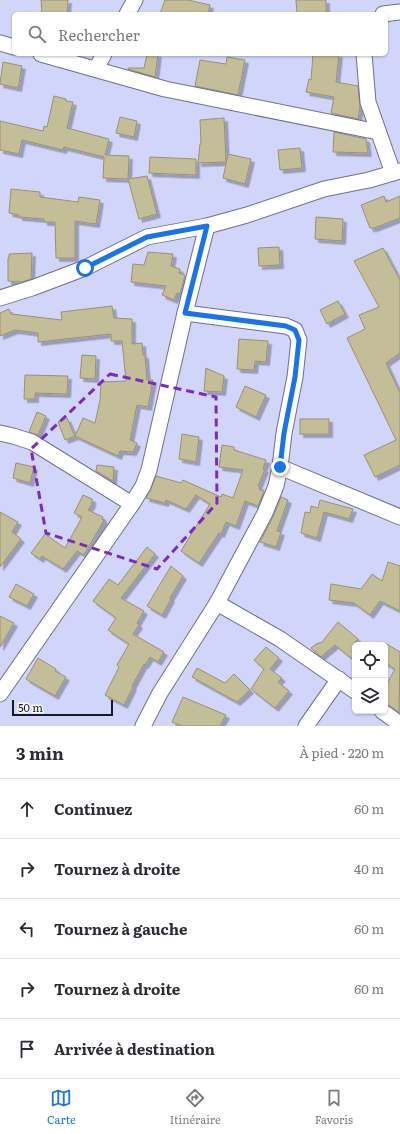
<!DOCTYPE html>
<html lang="fr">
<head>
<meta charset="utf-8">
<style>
  body { margin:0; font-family:Literata,serif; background:#f7f7f7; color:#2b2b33 }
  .controls { position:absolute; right:12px; bottom:12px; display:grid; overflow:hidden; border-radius:6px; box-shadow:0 1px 3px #0004 }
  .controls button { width:36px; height:36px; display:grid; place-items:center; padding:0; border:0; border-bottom:1px solid #e1e1e2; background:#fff; color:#2b2b33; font:20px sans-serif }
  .scale { position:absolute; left:12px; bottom:10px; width:101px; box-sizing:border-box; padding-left:4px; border:2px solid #191926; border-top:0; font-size:11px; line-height:14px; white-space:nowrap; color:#191926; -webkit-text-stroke:3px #f9f9fd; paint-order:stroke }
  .stop { position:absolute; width:12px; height:12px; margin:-9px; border:3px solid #1a73e8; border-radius:50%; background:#fff }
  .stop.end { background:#1a73e8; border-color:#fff; box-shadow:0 1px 4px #0008 }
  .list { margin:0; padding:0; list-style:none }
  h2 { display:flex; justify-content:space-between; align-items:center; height:52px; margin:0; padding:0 16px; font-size:17px }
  h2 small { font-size:13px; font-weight:400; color:#7c7c81 }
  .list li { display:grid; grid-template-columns:26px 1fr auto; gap:12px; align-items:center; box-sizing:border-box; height:60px; padding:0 16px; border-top:1px solid #e1e1e2 }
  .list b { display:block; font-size:15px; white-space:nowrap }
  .list em { font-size:13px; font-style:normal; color:#7c7c81 }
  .icon { flex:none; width:22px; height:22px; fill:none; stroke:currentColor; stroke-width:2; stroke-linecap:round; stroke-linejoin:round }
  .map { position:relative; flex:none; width:400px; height:726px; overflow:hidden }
  .search { position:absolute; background:#fff; box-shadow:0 1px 3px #0004; left:12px; right:12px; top:12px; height:44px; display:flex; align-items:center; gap:10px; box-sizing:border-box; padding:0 14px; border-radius:6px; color:#7c7c81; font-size:15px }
  .sheet { height:352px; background:#fff }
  nav { display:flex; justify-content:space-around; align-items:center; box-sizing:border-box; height:56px; border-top:1px solid #e1e1e2; background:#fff; font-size:11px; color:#7c7c81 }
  nav a { display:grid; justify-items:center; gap:2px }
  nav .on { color:#1a73e8 }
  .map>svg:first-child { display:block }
</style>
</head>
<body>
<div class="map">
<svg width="400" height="726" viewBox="0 0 400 726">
  <defs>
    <filter id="shadow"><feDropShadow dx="3.5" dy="3.5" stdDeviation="0" flood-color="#0004"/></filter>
  </defs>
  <rect width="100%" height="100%" fill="#d2d5fa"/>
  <g fill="#c3be98" stroke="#97926e" filter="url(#shadow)">
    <polygon points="41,0 68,0 67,14 42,14"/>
    <polygon points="165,0 188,0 210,5 208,14 160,14"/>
    <polygon points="296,0 326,0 326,14 297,14"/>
    <polygon points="147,54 158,54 155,77 128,69 128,68 144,68"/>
    <polygon points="313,54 339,54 336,82 358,86 360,107 358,119 331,113 334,97 306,92 309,79 311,80"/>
    <polygon points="227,57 245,60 238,95 195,86 200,60 226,64"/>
    <polygon points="3,62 22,66 18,88 0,84"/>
    <polygon points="54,96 66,99 66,101 73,102 67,128 109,139 105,155 129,156 128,179 103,178 104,157 64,147 63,150 22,140 19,154 0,150 0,121 43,131 44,126 47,127"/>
    <polygon points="120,117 137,121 134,137 116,133"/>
    <polygon points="224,118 226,162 198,163 200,144 201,144 200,120"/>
    <polygon points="334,132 366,139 368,153 333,152"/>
    <polygon points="300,148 302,168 280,170 278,150"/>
    <polygon points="228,154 251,159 245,184 223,178"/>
    <polygon points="150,157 196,159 196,175 149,173"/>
    <polygon points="147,176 157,214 139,219 128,179"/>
    <polygon points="11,189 40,192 40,197 78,202 79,197 100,200 96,224 75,221 75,258 56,258 55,222 44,222 44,219 19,217 19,215 9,213"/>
    <polygon points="384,196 386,202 400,196 400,218 374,228 370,228 361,205"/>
    <polygon points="316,217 343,219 342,241 315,239"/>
    <polygon points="279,247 280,265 259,266 258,248"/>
    <polygon points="383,248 400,280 400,353 386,363 400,393 400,465 375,477 364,455 396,440 347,338 365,329 359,315 379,307 354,261"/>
    <polygon points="148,252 173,254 171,266 180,269 179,273 185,275 180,294 177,293 174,300 162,295 166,286 131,282 133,264 144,265"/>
    <polygon points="32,253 31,279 22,282 8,281 8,258 9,258 9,254"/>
    <polygon points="338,301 345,314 327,324 320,310"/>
    <polygon points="112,306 114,318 132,319 132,344 142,343 143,355 145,355 147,380 153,380 148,407 137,405 130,440 137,443 133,452 120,451 118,456 75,436 83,418 95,423 100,400 101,382 126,381 122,341 111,341 111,334 38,342 38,333 15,330 0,336 0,313 9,309 11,314 62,320 61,312"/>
    <polygon points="239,339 268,341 266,362 255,361 254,370 237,369"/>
    <polygon points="82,355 96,356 95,379 80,378"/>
    <polygon points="206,368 224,376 222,392 204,391"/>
    <polygon points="25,375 68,376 67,394 35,393 35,399 24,399"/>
    <polygon points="245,386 266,395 256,417 236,407"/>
    <polygon points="37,412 46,416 38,435 29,432"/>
    <polygon points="67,418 75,436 65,440 58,422"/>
    <rect x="300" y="419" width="29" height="15"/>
    <polygon points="182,434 199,437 196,462 179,459"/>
    <polygon points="222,445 234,447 234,450 266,460 263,469 265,469 258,486 260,486 259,489 264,491 258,506 245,501 236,526 226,522 221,534 219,533 199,563 181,551 210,504 196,495 186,509 166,500 165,503 146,498 151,489 156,476 181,483 183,480 221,497 222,494 233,498 243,470 219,467"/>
    <polygon points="16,463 34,467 30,483 13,478"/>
    <polygon points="97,465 114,467 113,481 96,471"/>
    <polygon points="83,495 92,499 92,504 88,510 103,517 102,519 104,520 84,555 77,551 63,569 42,556 40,559 31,553 45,534 65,548 82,517 74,513"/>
    <polygon points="281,497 288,500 277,531 281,532 276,547 260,542 273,517"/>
    <polygon points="320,500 353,509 349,519 324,512 317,538 301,533 305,512 310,513 311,506 318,508"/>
    <polygon points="0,512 18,522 12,532 21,539 0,567"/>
    <polygon points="147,547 155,554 121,598 144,611 137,623 139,625 133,634 164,652 158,662 150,657 145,665 144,664 132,686 133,687 124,705 105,695 119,667 117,665 129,644 108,630 116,618 93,601 109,579 118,585"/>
    <polygon points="388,562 400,566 400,611 380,601 370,615 354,603 329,600 331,584 361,589 372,574 382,581"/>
    <polygon points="171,566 183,576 170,598 171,599 162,615 147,606"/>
    <polygon points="16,584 34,594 27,606 9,597"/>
    <polygon points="0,616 14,623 0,647"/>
    <polygon points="338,622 358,639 355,642 355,661 335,645 321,657 311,648 316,644 322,642"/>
    <polygon points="385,643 400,652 399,712 385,703 385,687 395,669 385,663"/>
    <polygon points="266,647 279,658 270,669 282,678 278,682 289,691 275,708 251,689 264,669 254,660"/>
    <polygon points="38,658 56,669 55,671 66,677 55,696 26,679"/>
    <polygon points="197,668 225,683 234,674 250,690 237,702 192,677"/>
    <polygon points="183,697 226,715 220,726 182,726 172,722"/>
  </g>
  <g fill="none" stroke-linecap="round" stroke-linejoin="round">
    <defs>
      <g id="minor">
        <polyline points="127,14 135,0"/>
        <polyline points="383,14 400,12"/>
        <polyline points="0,43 14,47"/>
        <polyline points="41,54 165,89 378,132"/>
        <polyline points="364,54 368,102 393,173"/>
        <polyline points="96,69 104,54"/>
        <polyline points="0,298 32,288 85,268 147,237 207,226 247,215 324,189 369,180 400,171"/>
        <polyline points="0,433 13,436 32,442 132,504"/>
        <polyline points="280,467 400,517"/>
        <polyline points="217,603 280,639 355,691"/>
        <polyline points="0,694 132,504 143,486 149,470 185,313"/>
        <polyline points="382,711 400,724"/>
        <polyline points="143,726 160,693 217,603 265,513 276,486 280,467 284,433 295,377 299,340 295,330 286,326 185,313 207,226"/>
        <polyline points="306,726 339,679"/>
      </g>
    </defs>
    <use href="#minor" stroke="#6e7091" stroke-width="17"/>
    <use href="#minor" stroke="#fff" stroke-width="15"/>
  </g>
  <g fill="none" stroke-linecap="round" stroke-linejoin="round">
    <polyline stroke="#1a73e8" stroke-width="5" points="85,268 147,237 207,226 185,313 286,326 295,330 299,340 295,377 284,433 280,467"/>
  </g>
  <path fill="none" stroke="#7b2cbf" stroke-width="3" stroke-dasharray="8 5" stroke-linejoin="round" d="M110 374 216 397 217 503 157 569 46 533 31 449Z"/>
</svg>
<div class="controls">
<button><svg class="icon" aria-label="locate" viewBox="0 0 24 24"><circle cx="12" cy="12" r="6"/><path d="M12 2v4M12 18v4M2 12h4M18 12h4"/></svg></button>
<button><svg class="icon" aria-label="layers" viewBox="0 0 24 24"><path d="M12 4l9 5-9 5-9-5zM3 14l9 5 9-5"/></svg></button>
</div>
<div class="scale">50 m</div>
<div class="stop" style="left:85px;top:268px"></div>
<div class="stop end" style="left:280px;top:467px"></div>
<div class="search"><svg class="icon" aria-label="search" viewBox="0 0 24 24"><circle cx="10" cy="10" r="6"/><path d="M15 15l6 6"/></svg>Rechercher</div>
</div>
<section class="sheet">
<h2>3 min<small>À pied · 220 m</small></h2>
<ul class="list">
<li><svg class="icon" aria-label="ahead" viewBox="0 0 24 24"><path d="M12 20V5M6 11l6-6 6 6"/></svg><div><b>Continuez</b></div><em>60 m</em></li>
<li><svg class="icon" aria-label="right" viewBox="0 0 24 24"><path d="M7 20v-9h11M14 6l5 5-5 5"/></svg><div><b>Tournez à droite</b></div><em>40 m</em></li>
<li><svg class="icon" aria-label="left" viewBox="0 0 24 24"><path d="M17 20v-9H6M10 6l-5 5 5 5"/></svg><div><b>Tournez à gauche</b></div><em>60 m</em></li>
<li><svg class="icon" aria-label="right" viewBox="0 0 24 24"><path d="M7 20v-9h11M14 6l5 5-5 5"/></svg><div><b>Tournez à droite</b></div><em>60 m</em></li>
<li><svg class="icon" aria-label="arrive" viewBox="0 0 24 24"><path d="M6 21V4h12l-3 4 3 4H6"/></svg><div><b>Arrivée à destination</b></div></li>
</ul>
</section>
<nav>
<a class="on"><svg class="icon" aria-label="map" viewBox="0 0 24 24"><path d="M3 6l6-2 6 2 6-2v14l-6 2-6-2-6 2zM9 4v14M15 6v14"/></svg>Carte</a>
<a><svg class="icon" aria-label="directions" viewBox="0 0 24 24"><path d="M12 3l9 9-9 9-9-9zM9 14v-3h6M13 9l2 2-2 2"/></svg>Itinéraire</a>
<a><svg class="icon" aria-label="saved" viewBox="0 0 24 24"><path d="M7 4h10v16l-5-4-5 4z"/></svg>Favoris</a>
</nav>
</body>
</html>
